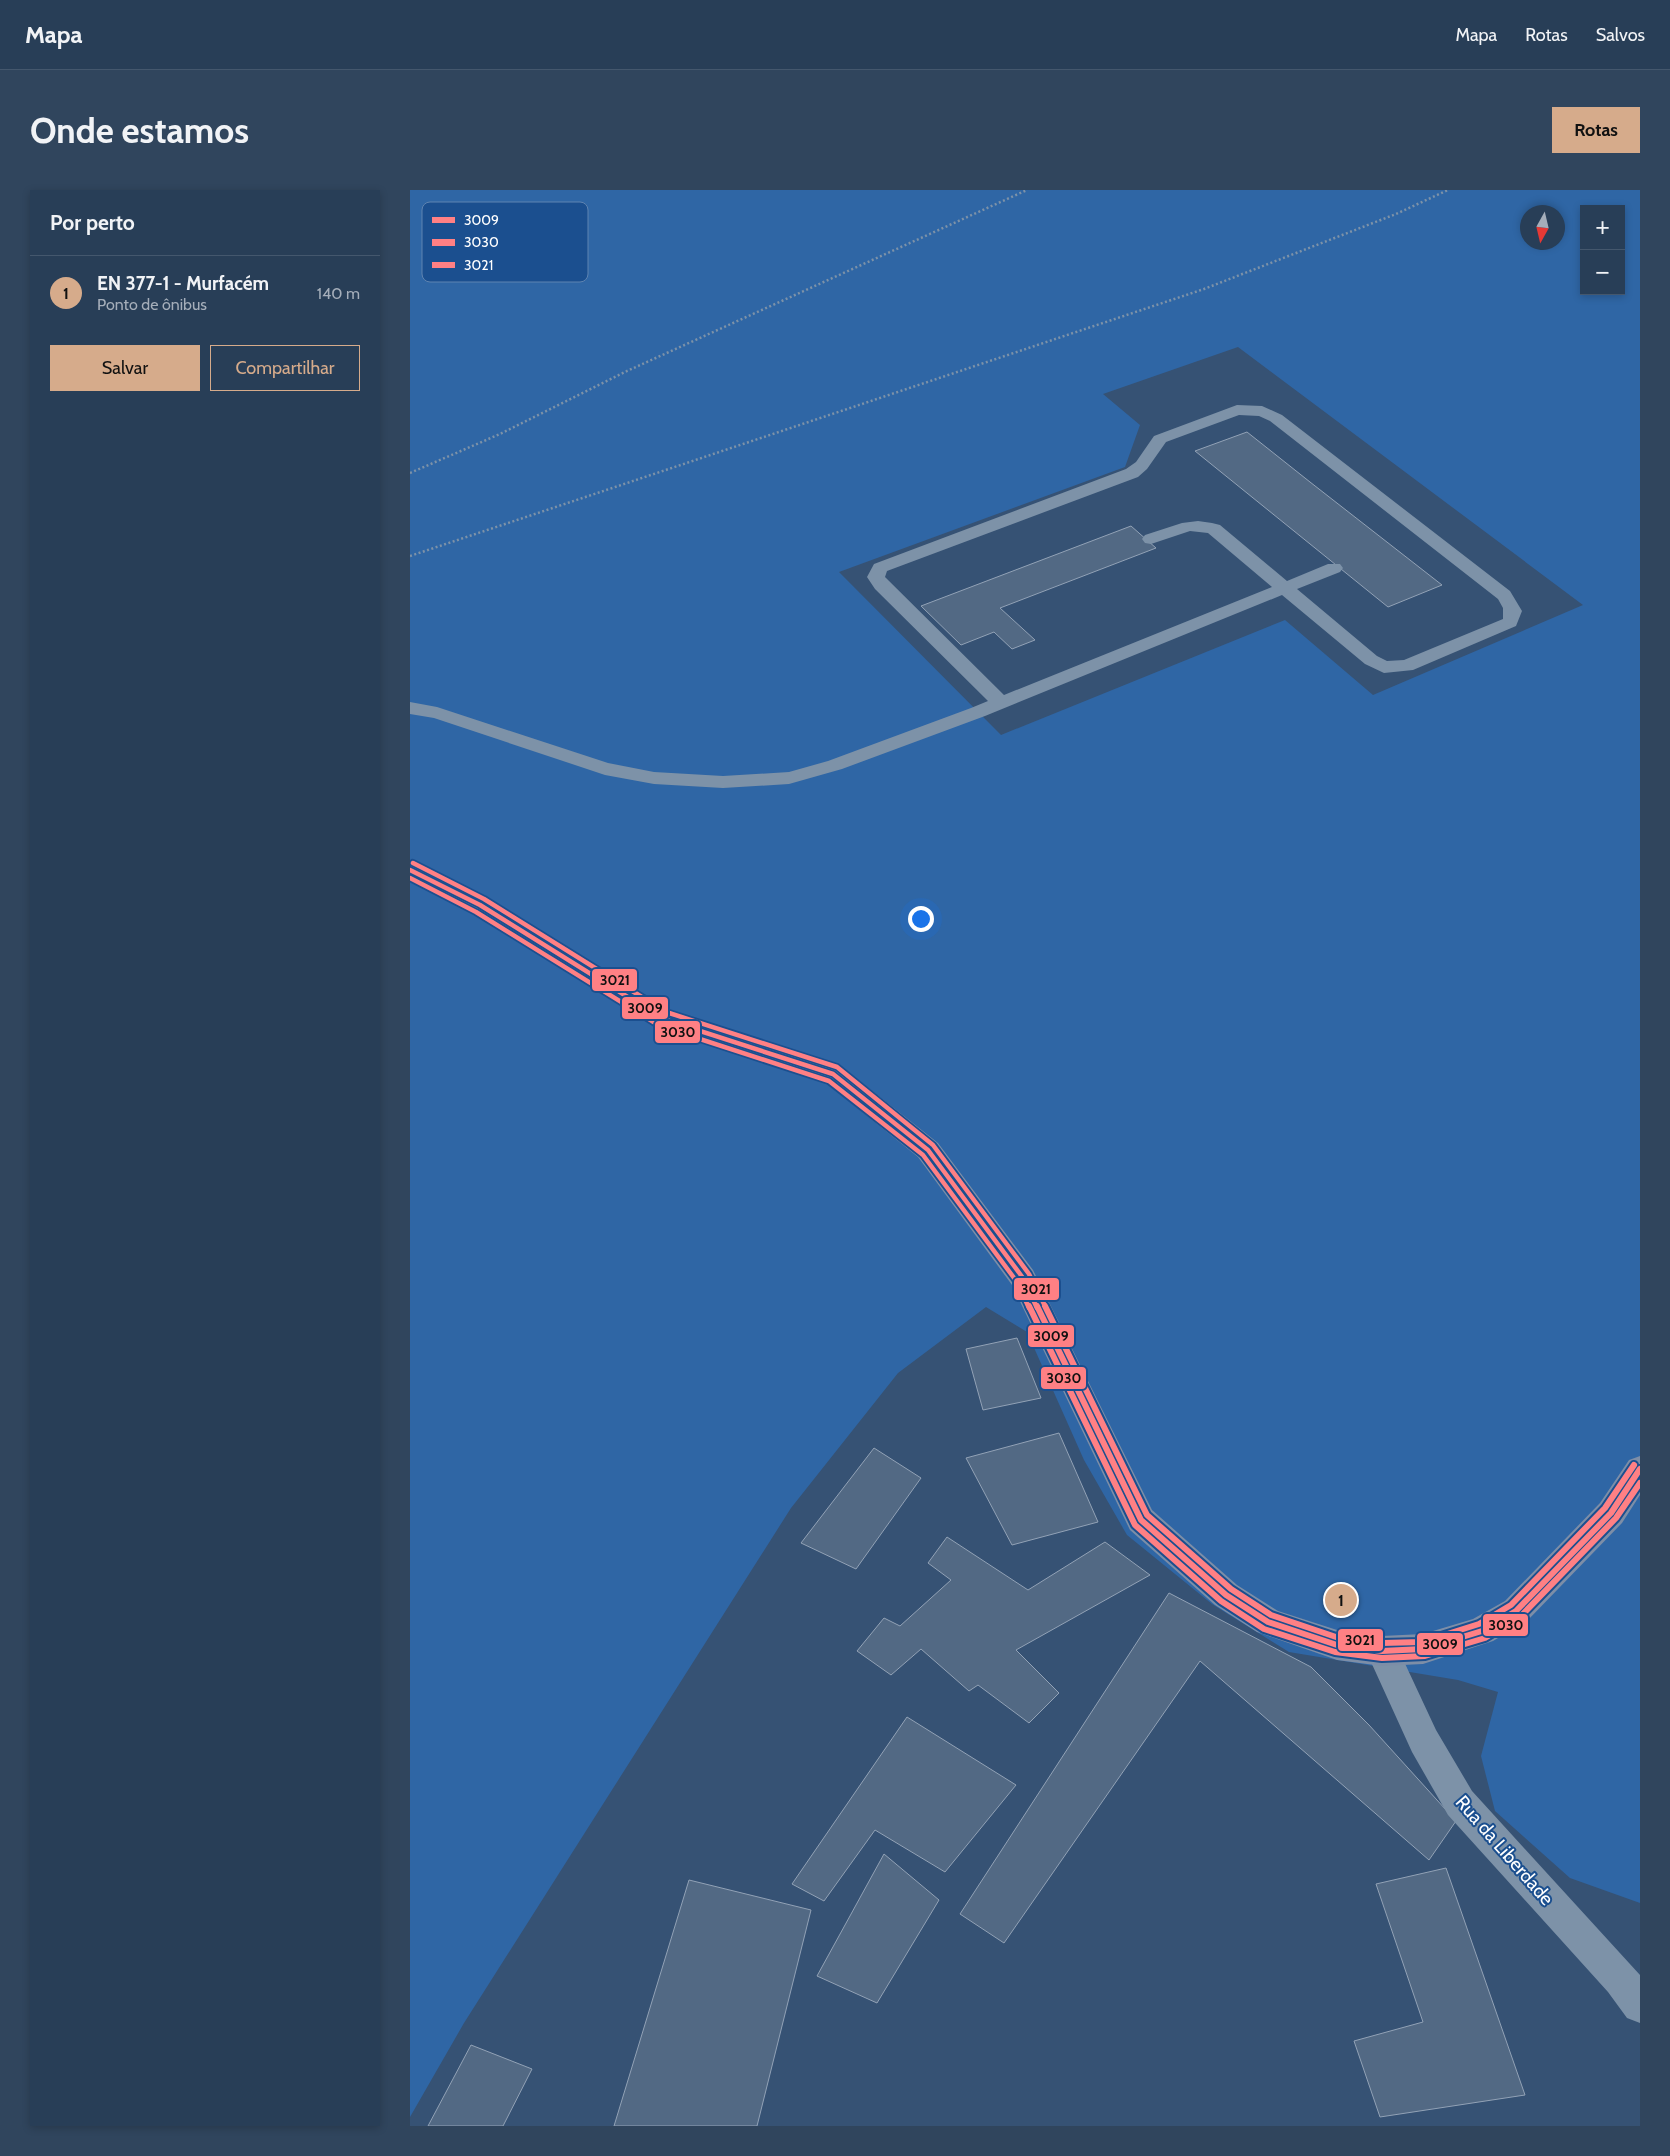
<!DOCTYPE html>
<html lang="pt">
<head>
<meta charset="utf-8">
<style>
  body { margin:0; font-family:Cabin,sans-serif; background:#30455d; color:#f1f3f6 }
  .controls { position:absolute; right:15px; top:15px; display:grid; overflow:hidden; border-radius:0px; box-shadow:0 2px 8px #0003 }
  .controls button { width:45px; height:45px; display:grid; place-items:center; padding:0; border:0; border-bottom:1px solid #44576d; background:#283e57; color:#f1f3f6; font:25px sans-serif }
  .compass { position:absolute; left:1110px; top:15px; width:45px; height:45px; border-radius:50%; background:#283e57; box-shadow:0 2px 8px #0003; rotate:188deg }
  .you { position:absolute; left:510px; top:728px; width:18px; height:18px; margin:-12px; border:4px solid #fff; border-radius:50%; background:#1a73e8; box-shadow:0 0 0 8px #1a73e833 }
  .badge { display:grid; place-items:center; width:32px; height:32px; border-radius:50%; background:#d6ab8b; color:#111; font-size:16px; font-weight:700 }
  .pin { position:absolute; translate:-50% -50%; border:2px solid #fff; box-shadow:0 1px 5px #0006 }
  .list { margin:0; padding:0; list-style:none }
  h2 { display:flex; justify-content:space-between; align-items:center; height:65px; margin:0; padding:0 20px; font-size:21px }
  h2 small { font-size:16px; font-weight:400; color:#a5aeba }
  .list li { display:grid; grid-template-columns:32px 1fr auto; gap:15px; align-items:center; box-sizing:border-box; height:75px; padding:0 20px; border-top:1px solid #44576d }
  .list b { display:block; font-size:19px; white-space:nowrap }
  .list p { margin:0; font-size:16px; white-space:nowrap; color:#a5aeba }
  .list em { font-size:16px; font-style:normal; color:#a5aeba }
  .actions { display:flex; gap:10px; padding:15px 20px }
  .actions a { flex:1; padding:11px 0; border:1px solid #d6ab8b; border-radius:0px; text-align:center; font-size:18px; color:#d6ab8b }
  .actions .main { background:#d6ab8b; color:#111 }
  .map { position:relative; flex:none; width:1230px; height:1936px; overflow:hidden; border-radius:0px }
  header { display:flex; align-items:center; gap:30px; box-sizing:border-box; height:70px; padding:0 25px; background:#283e57; border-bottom:1px solid #44576d }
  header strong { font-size:24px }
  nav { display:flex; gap:28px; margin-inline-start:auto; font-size:18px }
  .intro { display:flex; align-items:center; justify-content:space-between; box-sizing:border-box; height:120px; padding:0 30px }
  h1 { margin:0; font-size:35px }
  .button { padding:12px 22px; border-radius:0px; background:#d6ab8b; color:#111; font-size:18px; font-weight:700 }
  main { display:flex; gap:30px; padding:0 30px }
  aside { flex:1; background:#283e57; border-radius:0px; box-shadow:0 2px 8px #0003 }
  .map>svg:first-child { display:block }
</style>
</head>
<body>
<header>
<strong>Mapa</strong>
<nav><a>Mapa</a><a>Rotas</a><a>Salvos</a></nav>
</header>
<div class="intro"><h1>Onde estamos</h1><a class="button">Rotas</a></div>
<main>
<aside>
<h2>Por perto<small></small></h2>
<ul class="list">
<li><span class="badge">1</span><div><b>EN 377-1 - Murfacém</b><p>Ponto de ônibus</p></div><em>140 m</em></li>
</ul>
<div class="actions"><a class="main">Salvar</a><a>Compartilhar</a></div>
</aside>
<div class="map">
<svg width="1230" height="1936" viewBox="0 0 1230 1936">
  <rect width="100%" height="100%" fill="#365274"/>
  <path fill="#2f66a5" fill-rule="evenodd" d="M0 0H1230V1713L1160 1688 1085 1621 1071 1566 1088 1502 1048 1490 879 1462 802 1414 717 1345 674 1270 617 1142 576 1117 488 1183 381 1318 54 1833 0 1927ZM1174 19H1211V101H1174ZM1118 22H1148V52H1118ZM828 157 1173 415 963 505 875 430 591 545 429 382 715 277 730 235 693 204Z"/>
  <g fill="#526984" stroke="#92a2b6">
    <polygon points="837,242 900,292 1032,395 978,417 785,261"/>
    <polygon points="721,336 746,358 590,418 625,450 602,459 584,442 551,455 511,416"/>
    <polygon points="607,1148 631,1208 573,1220 556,1159"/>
    <polygon points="649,1243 688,1332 602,1355 556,1268"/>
    <polygon points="464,1258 511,1288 446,1379 391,1353"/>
    <polygon points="537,1347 618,1400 695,1352 740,1385 606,1460 649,1503 619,1533 568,1495 559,1501 511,1459 481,1485 447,1461 474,1428 490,1436 541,1390 518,1373"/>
    <polygon points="759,1403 901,1477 959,1535 1046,1631 1019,1670 790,1471 594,1753 550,1724"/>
    <polygon points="497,1527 606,1595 535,1682 465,1640 414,1711 382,1694"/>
    <polygon points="474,1664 529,1710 467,1813 407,1786"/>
    <polygon points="1036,1678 1115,1905 970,1927 944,1851 1013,1832 966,1694"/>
    <polygon points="279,1690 401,1720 347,1936 204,1936"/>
    <polygon points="61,1855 122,1879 93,1936 18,1936"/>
  </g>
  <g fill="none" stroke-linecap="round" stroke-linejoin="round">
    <g stroke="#7d92a8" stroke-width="2.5" stroke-dasharray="2 2.5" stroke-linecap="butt">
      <polyline points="0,283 90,244 217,181 617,0"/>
      <polyline points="0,366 794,99 986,24 1038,0"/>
    </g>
    <path fill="#7d92a8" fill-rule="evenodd" d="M827 215 852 216 872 225 1100 401 1112 421 1106 436 1003 480 974 483 955 474 872 405 575 526 432 579 379 594 313 598 244 594 195 585 24 528 0 524V512L27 517 198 573 244 582 313 586 379 582 418 571 561 518 578 511 465 399 457 387 464 374 716 279 726 272 744 246ZM829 225 849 226 860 231 1088 409 1093 418V429L994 470 977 471 967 466 887 399 930 382 933 378 930 374H918L877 391 810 335 802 333 788 331 772 333 735 345 732 349 735 353 741 354 780 341 798 343 862 397 594 505 475 387 477 381 728 287 737 279 756 252Z"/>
    <polygon fill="#7d92a8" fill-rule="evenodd" points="972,1446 984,1450 1026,1540 1062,1601 1230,1785 1230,1833 1217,1828 1198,1802 1038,1625 1002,1562 956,1461 960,1450"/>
    <polygon fill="#7d8ea7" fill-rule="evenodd" points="0,672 79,709 262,822 432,877 528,953 623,1080 742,1320 827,1395 868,1421 927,1440 972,1446 1013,1444 1063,1429 1095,1411 1190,1313 1219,1270 1230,1266 1230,1305 1212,1333 1117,1431 1083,1451 1013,1474 972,1476 927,1470 847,1442 805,1415 720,1340 602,1095 508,967 414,891 244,836 61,721 0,690"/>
    <defs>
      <polyline id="bus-1-far1" points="0,680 70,715 253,829 423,884 518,960 613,1088 627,1118"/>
      <polyline id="bus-1" points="627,1116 731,1330 816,1405 858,1432 927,1455 972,1461 1013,1459 1072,1441 1106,1421 1201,1323 1230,1279"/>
      <polyline id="bus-2-far1" points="0,688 66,722 250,836 419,891 513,965 607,1092 619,1118"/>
      <polyline id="bus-2" points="619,1116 725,1335 811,1411 854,1439 925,1462 972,1468 1015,1466 1075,1448 1111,1426 1206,1328 1230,1293"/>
      <polyline id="bus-3-far1" points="3,673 74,709 256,822 427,877 523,955 619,1084 636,1118"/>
      <polyline id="bus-3" points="635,1116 737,1325 821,1399 861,1425 929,1448 972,1453 1012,1452 1069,1434 1101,1415 1195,1318 1224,1275"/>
    </defs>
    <use href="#bus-1-far1" stroke="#1b4f8f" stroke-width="8"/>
    <use href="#bus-1" stroke="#1b4f8f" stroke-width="10"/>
    <use href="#bus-2-far1" stroke="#1b4f8f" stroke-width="8"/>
    <use href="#bus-2" stroke="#1b4f8f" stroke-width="10"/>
    <use href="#bus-3-far1" stroke="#1b4f8f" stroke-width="8"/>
    <use href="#bus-3" stroke="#1b4f8f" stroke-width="10"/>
    <use href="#bus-1-far1" stroke="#ff8084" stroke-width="4.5"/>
    <use href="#bus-1" stroke="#ff8084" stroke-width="6"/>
    <use href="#bus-2-far1" stroke="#ff8084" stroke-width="4.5"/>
    <use href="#bus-2" stroke="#ff8084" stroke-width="6"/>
    <use href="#bus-3-far1" stroke="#ff8084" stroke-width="4.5"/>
    <use href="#bus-3" stroke="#ff8084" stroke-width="6"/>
  </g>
  <g text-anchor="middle" stroke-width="4" stroke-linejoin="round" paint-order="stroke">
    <g font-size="19" fill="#fff" stroke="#1b4f8f">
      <text transform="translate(1095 1660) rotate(49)" y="7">Rua da Liberdade</text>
    </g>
  </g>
  <rect x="12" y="12" width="166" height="80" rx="8" fill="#1b4f8f" stroke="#5f84b1" stroke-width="1"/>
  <rect x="22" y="27" width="23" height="6" fill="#ff8084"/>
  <rect x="22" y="49" width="23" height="7" fill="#ff8084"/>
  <rect x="22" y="72" width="23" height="6" fill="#ff8084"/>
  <g font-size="14" fill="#fff">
    <text x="54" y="35">3009</text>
    <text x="54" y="57">3030</text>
    <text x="54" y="80">3021</text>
  </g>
  <g stroke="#1b4f8f" stroke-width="2">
    <rect x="181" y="778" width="47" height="24" rx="5" fill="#ff8084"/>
    <rect x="211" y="806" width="48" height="24" rx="5" fill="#ff8084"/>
    <rect x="244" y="830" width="47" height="24" rx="5" fill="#ff8084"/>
    <rect x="603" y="1087" width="47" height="24" rx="5" fill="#ff8084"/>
    <rect x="617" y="1134" width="48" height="24" rx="5" fill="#ff8084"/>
    <rect x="630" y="1176" width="47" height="24" rx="5" fill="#ff8084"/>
    <rect x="1072" y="1423" width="47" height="24" rx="5" fill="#ff8084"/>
    <rect x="927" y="1438" width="47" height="24" rx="5" fill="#ff8084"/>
    <rect x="1006" y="1442" width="48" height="24" rx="5" fill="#ff8084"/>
  </g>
  <g font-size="14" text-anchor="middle" font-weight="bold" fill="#111">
    <text x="205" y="795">3021</text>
    <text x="235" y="823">3009</text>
    <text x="268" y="847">3030</text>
    <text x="626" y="1104">3021</text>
    <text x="641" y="1151">3009</text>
    <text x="654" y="1193">3030</text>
    <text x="1096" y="1440">3030</text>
    <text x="950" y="1455">3021</text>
    <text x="1030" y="1459">3009</text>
  </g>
</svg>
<div class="controls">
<button>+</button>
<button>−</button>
</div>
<svg class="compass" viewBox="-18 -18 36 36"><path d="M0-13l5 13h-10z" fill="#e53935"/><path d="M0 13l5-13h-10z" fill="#a5aeba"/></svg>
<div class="you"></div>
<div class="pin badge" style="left:931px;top:1410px">1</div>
</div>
</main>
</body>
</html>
